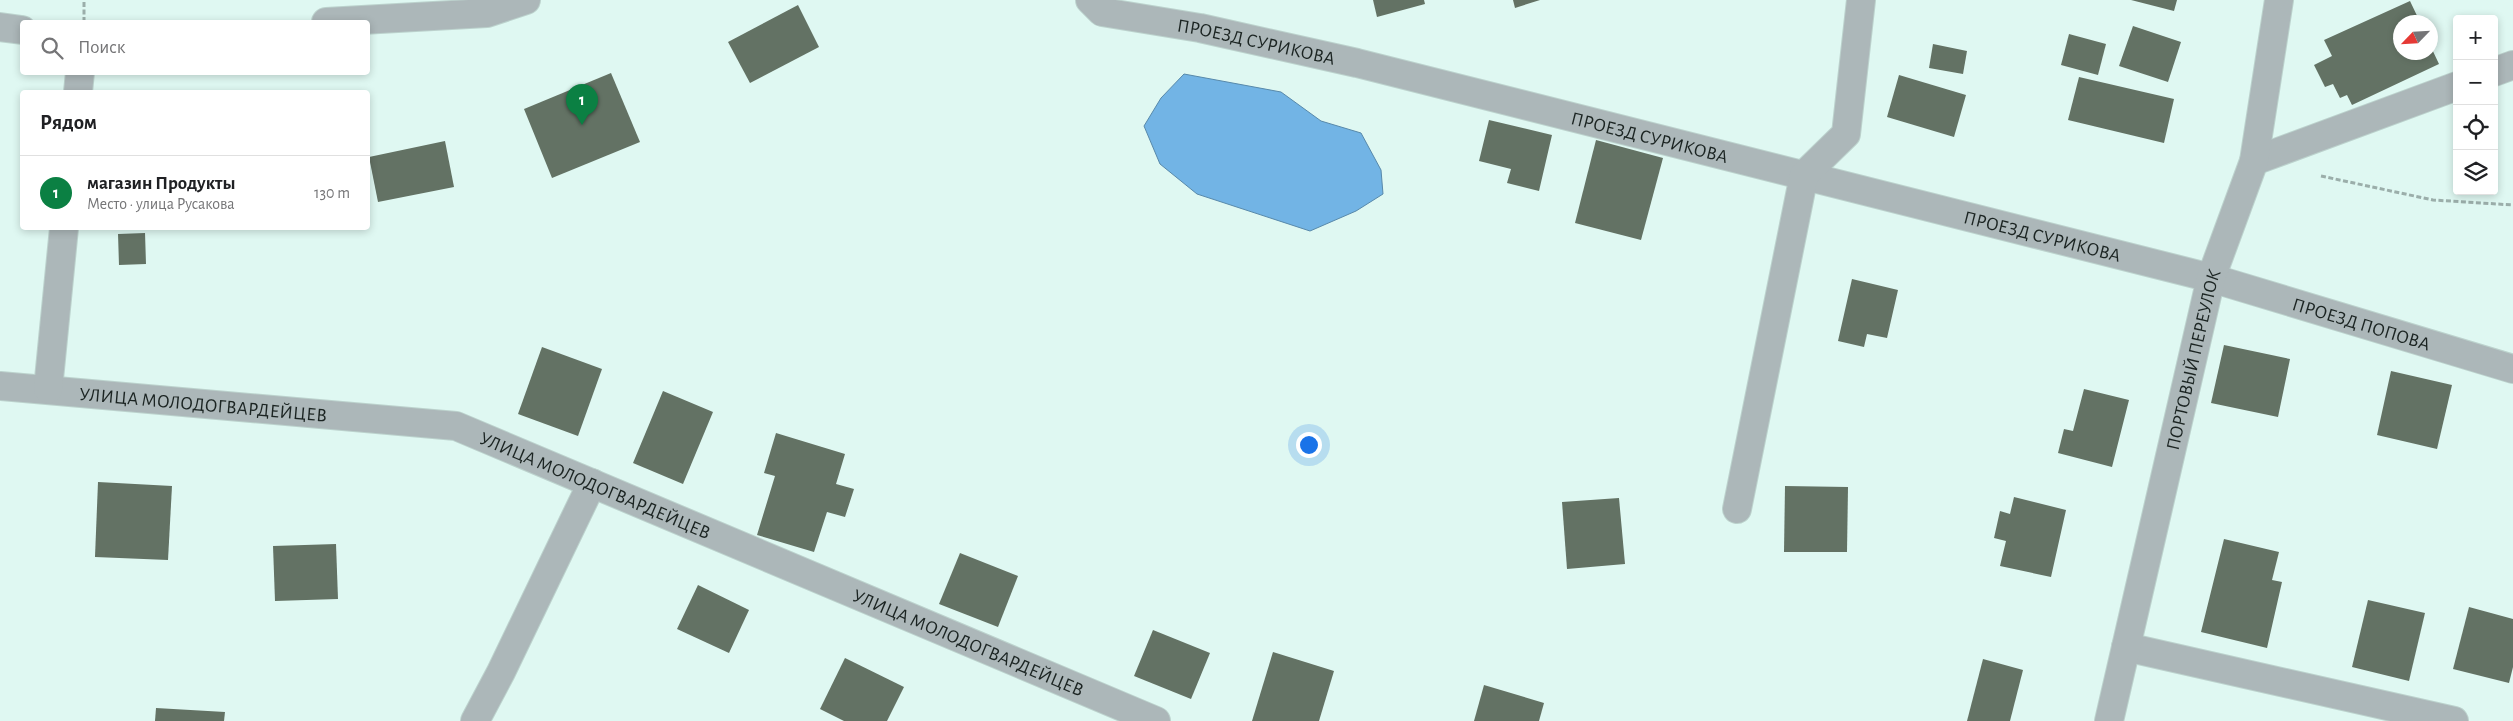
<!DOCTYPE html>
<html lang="ru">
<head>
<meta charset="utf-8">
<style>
  body { margin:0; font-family:"Alegreya Sans",sans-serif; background:#f6f6f6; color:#202124 }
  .controls { position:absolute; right:15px; top:15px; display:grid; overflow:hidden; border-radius:5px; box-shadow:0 2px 8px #0003 }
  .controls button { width:45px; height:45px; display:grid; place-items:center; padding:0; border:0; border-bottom:1px solid #e0e0e0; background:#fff; color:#202124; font:25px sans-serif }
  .compass { position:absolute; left:2393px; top:15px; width:45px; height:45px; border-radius:50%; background:#fff; box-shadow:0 2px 8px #0003; rotate:245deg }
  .you { position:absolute; left:1308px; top:444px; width:18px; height:18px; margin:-12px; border:4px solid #fff; border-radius:50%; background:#1a73e8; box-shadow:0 0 0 8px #1a73e833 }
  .badge { display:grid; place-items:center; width:32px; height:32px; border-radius:50%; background:#0b8043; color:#fff; font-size:16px; font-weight:700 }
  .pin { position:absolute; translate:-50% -41px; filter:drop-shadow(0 1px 2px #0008) }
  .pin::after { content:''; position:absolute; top:26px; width:18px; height:15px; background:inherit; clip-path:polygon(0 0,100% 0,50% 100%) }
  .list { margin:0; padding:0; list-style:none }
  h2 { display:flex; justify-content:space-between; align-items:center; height:65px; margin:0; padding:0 20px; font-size:21px }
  h2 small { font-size:16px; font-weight:400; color:#757577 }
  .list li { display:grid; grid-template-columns:32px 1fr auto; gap:15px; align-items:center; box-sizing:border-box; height:75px; padding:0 20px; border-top:1px solid #e0e0e0 }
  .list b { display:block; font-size:19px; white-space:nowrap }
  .list p { margin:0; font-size:16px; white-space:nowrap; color:#757577 }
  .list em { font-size:16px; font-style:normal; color:#757577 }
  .icon { flex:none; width:28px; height:28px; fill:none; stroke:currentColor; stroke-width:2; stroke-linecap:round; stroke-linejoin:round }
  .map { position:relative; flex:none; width:2513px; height:721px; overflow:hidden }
  .search { position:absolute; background:#fff; box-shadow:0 2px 8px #0003; left:20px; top:20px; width:350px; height:55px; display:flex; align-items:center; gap:12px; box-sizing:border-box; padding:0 18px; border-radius:5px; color:#757577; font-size:19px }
  .panel { position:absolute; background:#fff; box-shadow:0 2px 8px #0003; left:20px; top:90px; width:350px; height:140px; border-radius:5px }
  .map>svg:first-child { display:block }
</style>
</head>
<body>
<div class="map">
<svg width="2513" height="721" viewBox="0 0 2513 721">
  <rect width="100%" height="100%" fill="#dff8f2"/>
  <polygon fill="#72b4e5" stroke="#5889aa" points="1184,74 1281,92 1321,121 1361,133 1381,170 1383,194 1356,211 1310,231 1197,194 1160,164 1144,126 1161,98"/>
  <g fill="#637264">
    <polygon points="1373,0 1424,0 1425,4 1377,17"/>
    <polygon points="1513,0 1540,0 1515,8"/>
    <polygon points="2131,0 2177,0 2174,11"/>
    <polygon points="2410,1 2420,22 2400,22 2400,52 2430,52 2430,45 2439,64 2352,105 2347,95 2340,98 2333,84 2325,87 2314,65 2332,56 2324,40"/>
    <polygon points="798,5 819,47 750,83 728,42"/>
    <polygon points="2133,26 2181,42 2168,82 2119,66"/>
    <polygon points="2069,34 2106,44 2098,75 2061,65"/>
    <polygon points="1933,44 1967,51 1963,74 1929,68"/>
    <polygon points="611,73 640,142 552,178 524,109"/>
    <polygon points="1899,75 1966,95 1954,137 1887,117"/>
    <polygon points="2079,77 2174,99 2164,143 2068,120"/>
    <polygon points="1489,120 1552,135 1539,191 1507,183 1511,169 1479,161"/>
    <polygon points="1596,140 1663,158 1641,240 1575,223"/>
    <polygon points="445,141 454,187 378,202 369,157"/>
    <polygon points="145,233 146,264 119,265 118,234"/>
    <polygon points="1852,279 1898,290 1887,338 1867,334 1864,347 1838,341"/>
    <polygon points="2224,345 2290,359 2278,417 2211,403"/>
    <polygon points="542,347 602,369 578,436 518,414"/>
    <polygon points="2391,371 2452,385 2437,449 2377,435"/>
    <polygon points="2084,389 2129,400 2112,467 2058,453 2064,429 2073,431"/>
    <polygon points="663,391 713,412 683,484 633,463"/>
    <polygon points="776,433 845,454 836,484 854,489 845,517 827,512 814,552 757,535 775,476 764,473"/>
    <polygon points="98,482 172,486 168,560 95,557"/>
    <polygon points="1785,486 1848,487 1847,552 1784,552"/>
    <polygon points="2014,497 2066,510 2051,577 2000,566 2006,541 1994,538 2000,511 2010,514"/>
    <polygon points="1619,498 1625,564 1567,569 1562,502"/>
    <polygon points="2224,539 2279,552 2272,580 2282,582 2267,648 2201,632"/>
    <polygon points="336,544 338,599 275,601 273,546"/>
    <polygon points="960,553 1018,576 998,627 939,604"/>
    <polygon points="698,585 749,610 729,653 677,629"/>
    <polygon points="2368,600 2425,613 2409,681 2352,667"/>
    <polygon points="2469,607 2513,619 2513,667 2509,683 2453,669"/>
    <polygon points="1153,630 1210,653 1191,699 1134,676"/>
    <polygon points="1273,652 1334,671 1319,721 1252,721"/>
    <polygon points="845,658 904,687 887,721 844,721 820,709"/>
    <polygon points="1983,659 2023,670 2010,721 1967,721"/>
    <polygon points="1484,685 1544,703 1539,721 1474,721"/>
    <polygon points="156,708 225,712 224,721 155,721"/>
  </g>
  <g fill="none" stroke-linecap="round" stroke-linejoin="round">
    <defs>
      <g id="minor">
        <path id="s1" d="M1090 0 1102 12 1200 28 1357 63 2211 278 2513 369"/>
        <polyline points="326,22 487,13 526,0"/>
        <polyline points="0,27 22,30"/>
        <polyline points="2494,72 2513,65"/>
        <polyline points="78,92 80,72"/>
        <polyline points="2254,161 2457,86"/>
        <path id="s2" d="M0 386 456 426 1156 721"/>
        <polyline points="48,389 64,228"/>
        <polyline points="1737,509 1804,175 1846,134 1861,0"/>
        <polyline points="2126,647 2454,721"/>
        <polyline points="475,721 501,672 592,483"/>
        <path id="s3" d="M2109 721 2211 278 2254 161 2279 0"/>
      </g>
    </defs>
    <use href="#minor" stroke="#bcd2cd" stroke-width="30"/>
    <g stroke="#9baeaa" stroke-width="3" stroke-dasharray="5 2.5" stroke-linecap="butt">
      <polyline points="84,22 84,0"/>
      <polyline points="2321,176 2433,200 2513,205"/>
    </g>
    <use href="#minor" stroke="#acb7b9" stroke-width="28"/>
  </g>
  <g text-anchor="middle" stroke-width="4" stroke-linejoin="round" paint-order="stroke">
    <g font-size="19" fill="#1b2422" stroke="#dff8f2">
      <text dy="7" stroke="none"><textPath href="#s1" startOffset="174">ПРОЕЗД СУРИКОВА</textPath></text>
      <text dy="7" stroke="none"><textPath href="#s1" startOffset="579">ПРОЕЗД СУРИКОВА</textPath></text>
      <text dy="7" stroke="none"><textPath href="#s1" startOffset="984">ПРОЕЗД СУРИКОВА</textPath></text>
      <text dy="7" stroke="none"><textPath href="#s1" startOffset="1315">ПРОЕЗД ПОПОВА</textPath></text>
      <text dy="7" stroke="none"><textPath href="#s3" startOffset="371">ПОРТОВЫЙ ПЕРЕУЛОК</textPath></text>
      <text dy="7" stroke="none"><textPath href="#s2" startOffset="204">УЛИЦА МОЛОДОГВАРДЕЙЦЕВ</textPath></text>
      <text dy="7" stroke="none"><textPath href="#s2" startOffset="609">УЛИЦА МОЛОДОГВАРДЕЙЦЕВ</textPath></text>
      <text dy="7" stroke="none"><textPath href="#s2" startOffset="1014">УЛИЦА МОЛОДОГВАРДЕЙЦЕВ</textPath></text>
    </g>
  </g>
</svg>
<div class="controls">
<button>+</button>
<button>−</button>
<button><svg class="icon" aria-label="locate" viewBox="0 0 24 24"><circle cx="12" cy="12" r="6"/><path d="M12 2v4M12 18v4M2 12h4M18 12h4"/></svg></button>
<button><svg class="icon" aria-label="layers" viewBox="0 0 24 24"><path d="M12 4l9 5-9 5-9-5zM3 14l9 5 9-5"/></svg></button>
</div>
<svg class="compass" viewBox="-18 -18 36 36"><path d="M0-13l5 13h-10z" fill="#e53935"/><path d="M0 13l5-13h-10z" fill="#757577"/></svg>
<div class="you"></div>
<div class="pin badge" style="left:582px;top:125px">1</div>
<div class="search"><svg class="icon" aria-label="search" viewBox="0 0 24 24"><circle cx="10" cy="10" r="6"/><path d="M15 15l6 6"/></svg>Поиск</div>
<section class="panel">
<h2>Рядом<small></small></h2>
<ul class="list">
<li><span class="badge">1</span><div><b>магазин Продукты</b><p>Место · улица Русакова</p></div><em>130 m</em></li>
</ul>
</section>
</div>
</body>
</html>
